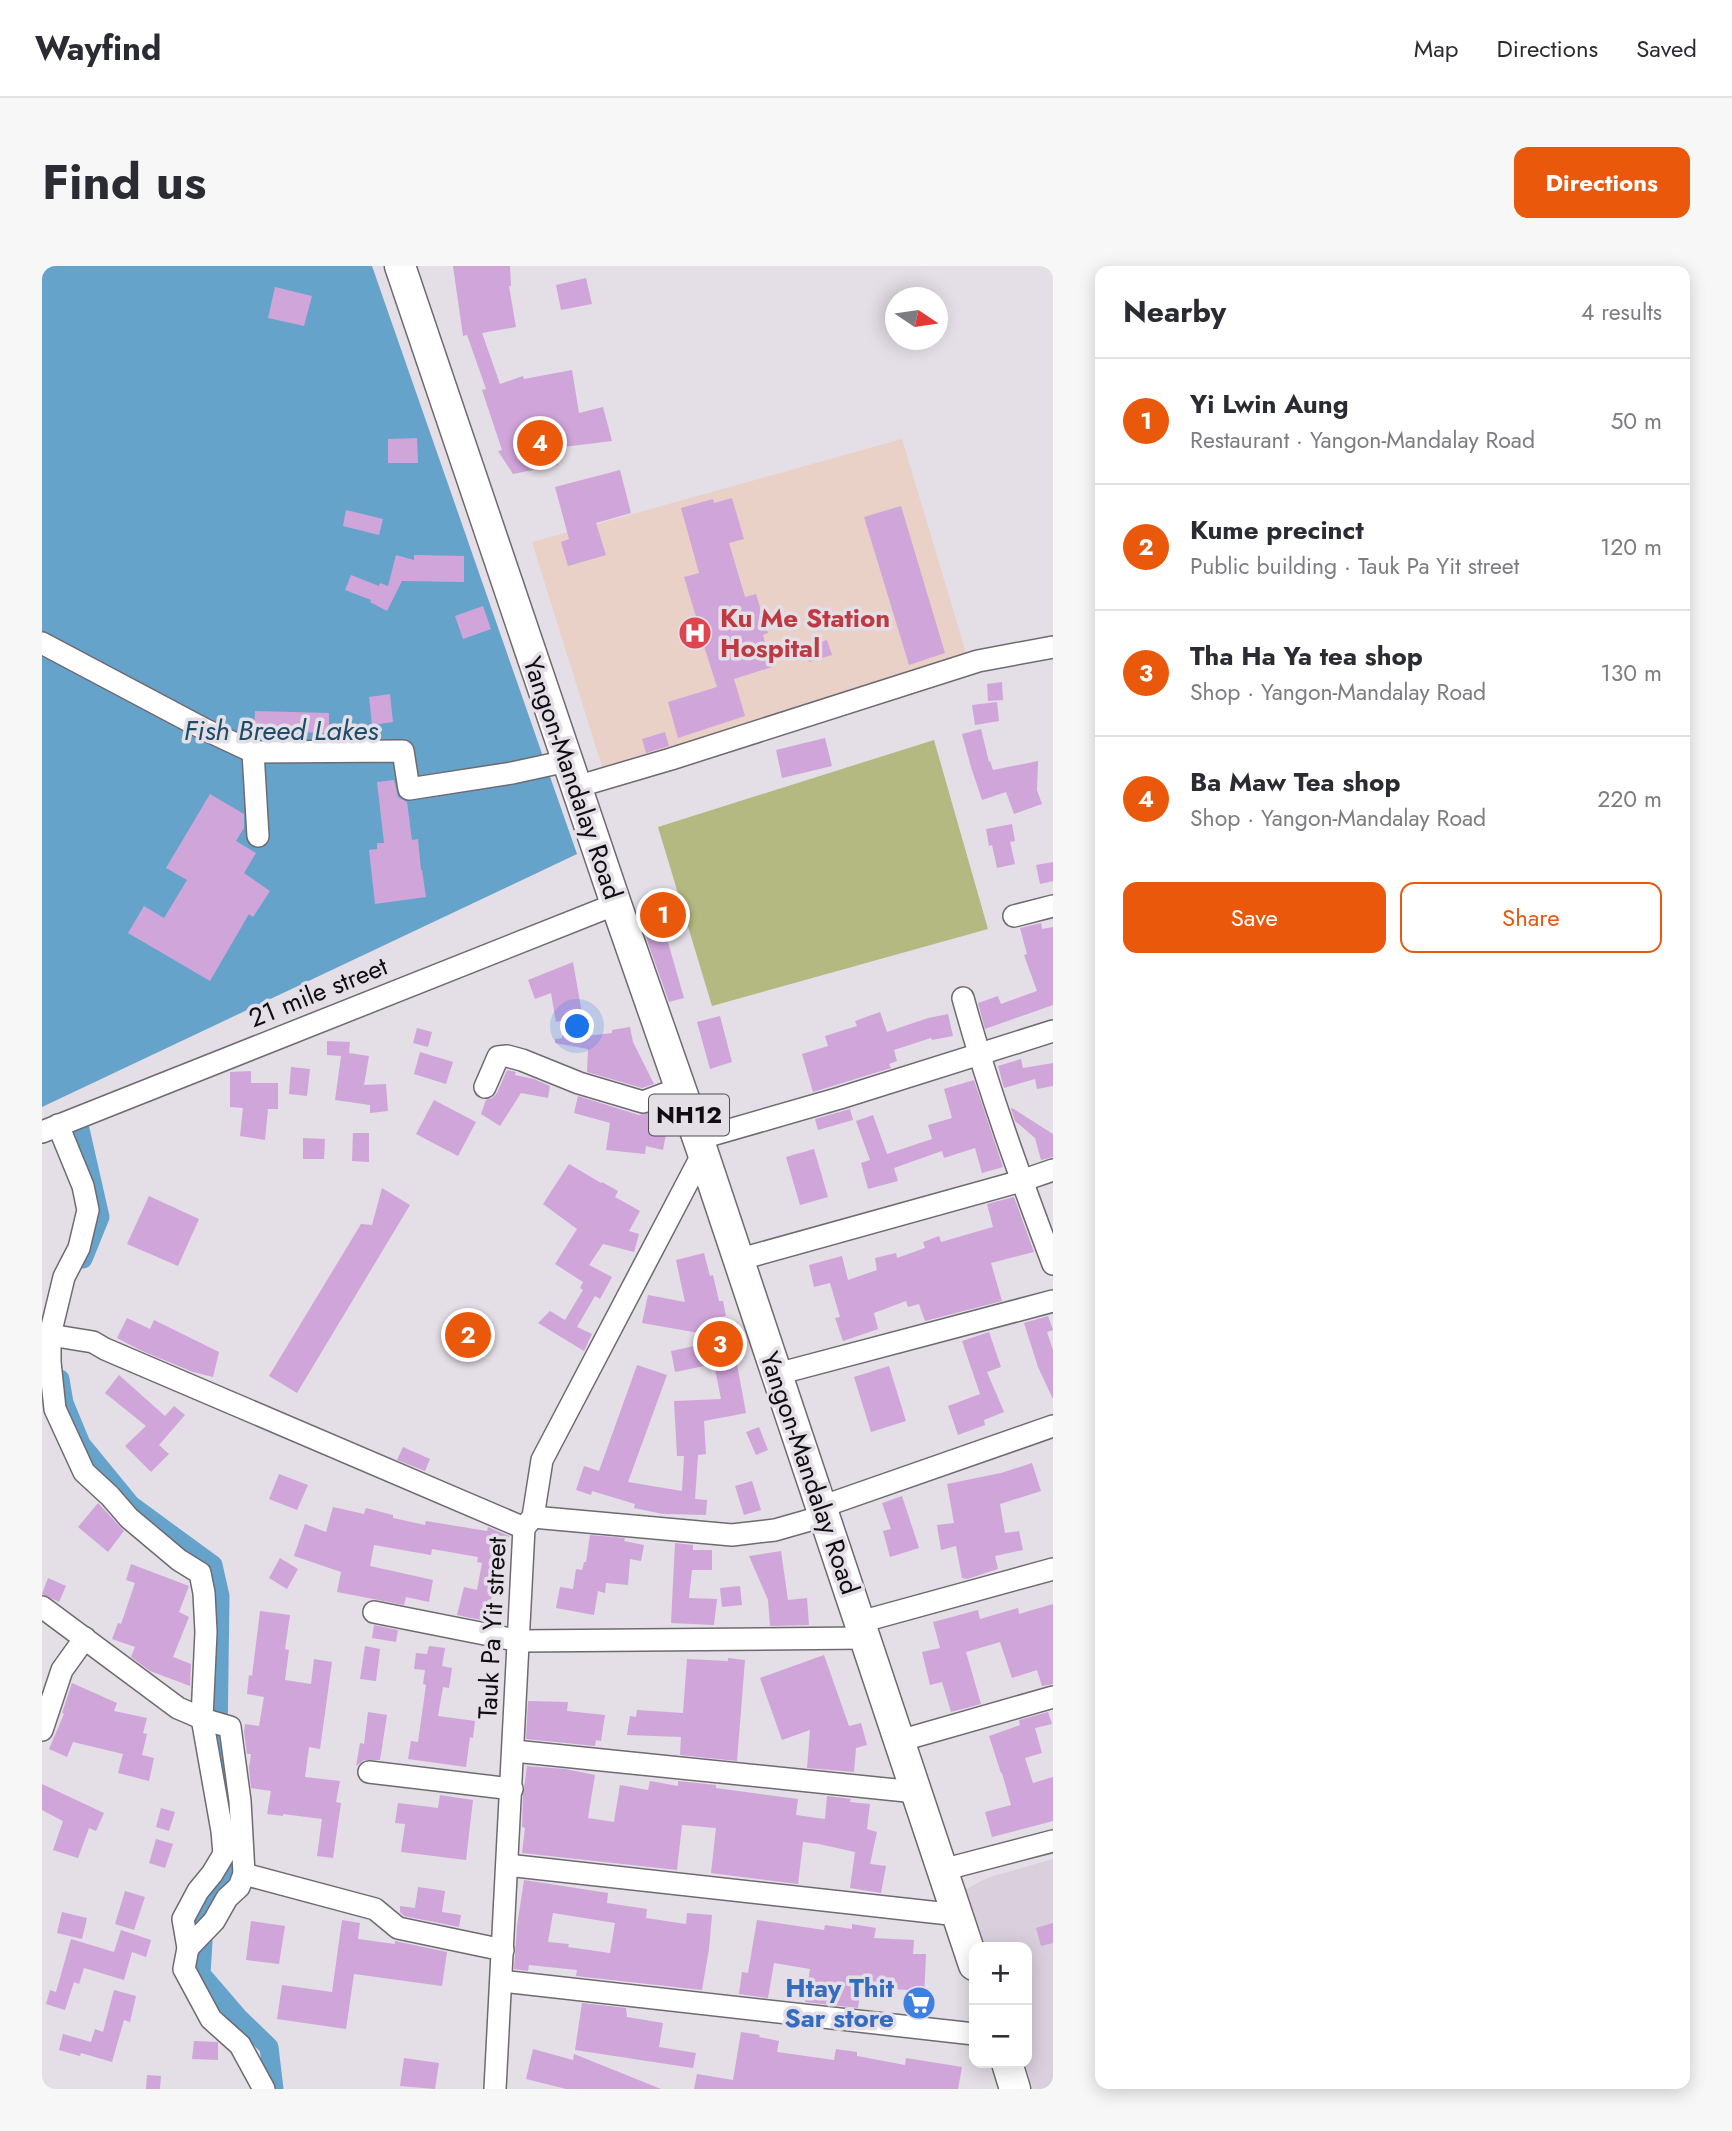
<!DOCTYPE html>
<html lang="en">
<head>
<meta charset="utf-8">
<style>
  body { margin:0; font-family:Jost,sans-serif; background:#f7f7f7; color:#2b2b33 }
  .controls { position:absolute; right:21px; bottom:21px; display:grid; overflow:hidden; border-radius:14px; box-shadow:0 4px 18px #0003 }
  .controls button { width:63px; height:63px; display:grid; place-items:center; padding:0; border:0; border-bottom:2px solid #e1e1e2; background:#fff; color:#2b2b33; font:35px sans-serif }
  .compass { position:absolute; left:843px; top:21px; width:63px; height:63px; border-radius:50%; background:#fff; box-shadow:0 4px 18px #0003; rotate:103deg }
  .you { position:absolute; left:536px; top:761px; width:24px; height:24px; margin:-18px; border:5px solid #fff; border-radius:50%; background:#1a73e8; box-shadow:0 0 0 10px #1a73e833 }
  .badge { display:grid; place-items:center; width:46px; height:46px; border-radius:50%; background:#ea580c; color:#fff; font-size:23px; font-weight:700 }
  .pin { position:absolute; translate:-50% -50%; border:4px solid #fff; box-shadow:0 2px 7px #0006 }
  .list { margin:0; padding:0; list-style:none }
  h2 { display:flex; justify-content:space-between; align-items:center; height:91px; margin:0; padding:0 28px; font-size:30px }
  h2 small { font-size:23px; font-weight:400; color:#7c7c81 }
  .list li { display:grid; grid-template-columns:46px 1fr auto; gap:21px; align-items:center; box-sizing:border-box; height:126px; padding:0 28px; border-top:2px solid #e1e1e2 }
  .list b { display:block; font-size:26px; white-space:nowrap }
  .list p { margin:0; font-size:23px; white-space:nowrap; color:#7c7c81 }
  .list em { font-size:23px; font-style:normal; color:#7c7c81 }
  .actions { display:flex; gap:14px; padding:21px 28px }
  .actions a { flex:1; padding:16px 0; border:2px solid #ea580c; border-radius:14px; text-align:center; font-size:24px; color:#ea580c }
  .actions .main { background:#ea580c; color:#fff }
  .map { position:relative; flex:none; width:1011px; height:1823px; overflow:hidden; border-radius:14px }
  header { display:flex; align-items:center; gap:42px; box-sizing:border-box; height:98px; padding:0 35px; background:#fff; border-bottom:2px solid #e1e1e2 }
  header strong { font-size:33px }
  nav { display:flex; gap:38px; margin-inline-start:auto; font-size:24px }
  .intro { display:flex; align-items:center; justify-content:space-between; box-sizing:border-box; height:168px; padding:0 42px }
  h1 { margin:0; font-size:49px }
  .button { padding:18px 32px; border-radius:14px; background:#ea580c; color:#fff; font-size:24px; font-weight:700 }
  main { display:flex; gap:42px; padding:0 42px }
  aside { flex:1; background:#fff; border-radius:14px; box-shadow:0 4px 18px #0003 }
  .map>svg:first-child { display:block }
</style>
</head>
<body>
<header>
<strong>Wayfind</strong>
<nav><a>Map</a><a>Directions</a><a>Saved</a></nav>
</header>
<div class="intro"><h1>Find us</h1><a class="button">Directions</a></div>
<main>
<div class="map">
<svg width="1011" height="1823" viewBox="0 0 1011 1823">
  <rect width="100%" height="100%" fill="#e4dee6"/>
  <polygon fill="#dacfdd" points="1011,1593 1011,1823 991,1823 983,1797 985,1797 985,1681 944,1681 924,1623 945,1612"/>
  <polygon fill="#e9d1c8" points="860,173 924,387 561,504 490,276"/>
  <polygon fill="#b4b881" points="892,474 946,663 670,740 616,561"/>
  <polygon fill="#65a3cb" points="0,0 330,0 535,588 0,841"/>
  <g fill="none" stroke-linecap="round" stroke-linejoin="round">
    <g stroke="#65a3cb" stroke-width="19">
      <polyline points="38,863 58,951 41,993"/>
      <polyline points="18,1113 22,1137 39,1178 89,1239 171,1299 178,1330 176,1475 192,1569 186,1610 154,1660 161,1676 159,1708 196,1751 227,1781 232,1823"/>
    </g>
  </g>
  <g fill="#d0a5da" fill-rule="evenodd">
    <polygon points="411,0 468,0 469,20 467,20 474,61 440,67 458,118 481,110 482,113 530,104 537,147 561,141 570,175 513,182 516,199 471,208 456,185 460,184 440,124 444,123 425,69 421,70"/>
    <polygon points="544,12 550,38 519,44 514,19"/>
    <polygon points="233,21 270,30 262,60 226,52"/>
    <polygon points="375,172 376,197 346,197 346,173"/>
    <polygon points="578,204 589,247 554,257 564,289 526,300 519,276 527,273 513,221"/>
    <polygon points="690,232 702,273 687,277 703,331 714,328 726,367 721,369 730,401 692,413 703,450 636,472 626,436 675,421 661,377 651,380 644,357 655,354 642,311 657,307 639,242 671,233 672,237"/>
    <polygon points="859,240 903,387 867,399 822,251"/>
    <polygon points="304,244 341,253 337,269 301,260"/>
    <polygon points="354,289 372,294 372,289 422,290 422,316 360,315 345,345 328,336 329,334 303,324 309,309 337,320 338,317 346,320"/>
    <polygon points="441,340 449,363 421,373 413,350"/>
    <polygon points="785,374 790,389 767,396 762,381"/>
    <polygon points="960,416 961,434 946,435 945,418"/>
    <polygon points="348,428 351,456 330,459 327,431"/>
    <polygon points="955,436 957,455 933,459 930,439"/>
    <polygon points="213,445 287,447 287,467 212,465"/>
    <polygon points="939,463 947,496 948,495 951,504 996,495 995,524 1000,538 972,548 964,526 940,534 929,501 920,468"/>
    <polygon points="623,466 627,480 604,487 600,473"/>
    <polygon points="783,472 790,500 740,512 734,484"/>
    <polygon points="352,514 356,531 365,536 370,574 376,573 379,604 380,604 384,631 333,638 327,584 335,583 335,577 342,577 335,516"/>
    <polygon points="168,528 202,548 202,562 194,575 214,587 202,607 228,625 211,651 207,648 168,715 86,667 102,640 122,652 145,614 124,602"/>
    <polygon points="970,558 973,575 968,576 973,598 955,602 950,579 947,580 944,563"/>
    <polygon points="1011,596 1011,615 998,618 994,599"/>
    <polygon points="617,645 642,732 627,736 606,677 599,650"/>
    <polygon points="999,657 1000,663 1011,661 1011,739 943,763 936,737 956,730 959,738 995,725 982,689 985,688 978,662"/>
    <polygon points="531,696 544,770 570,767 570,764 588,761 591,776 612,818 600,822 545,806 546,783 513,777 513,773 520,772 524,754 514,756 509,727 493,733 486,714"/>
    <polygon points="838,746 845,766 886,752 906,748 911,770 890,774 889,772 852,784 855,795 847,798 849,802 771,826 760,788 786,780 783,770 815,760 813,755"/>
    <polygon points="678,750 690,796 668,803 655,756"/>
    <polygon points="375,762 390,766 386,781 371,777"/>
    <polygon points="285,775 308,776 307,787 327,790 322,819 344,818 346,845 328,847 328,839 293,834 299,790 285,789"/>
    <polygon points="378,786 411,796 404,818 372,808"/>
    <polygon points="979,793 981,802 1011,797 1011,820 995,823 993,813 962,822 956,800"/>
    <polygon points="249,801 268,803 265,830 247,828"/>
    <polygon points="465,804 474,806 473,809 492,813 508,820 506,832 479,827 458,860 439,848 444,834 450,832 455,827"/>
    <polygon points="209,805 209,817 236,817 236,843 226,843 223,874 198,870 201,842 188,841 188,806"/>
    <polygon points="932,814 961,901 940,907 933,882 902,892 900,885 852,902 856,915 826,923 819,897 828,894 814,855 831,849 845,888 890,873 886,859 910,852 902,823"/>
    <polygon points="536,830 597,849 614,845 621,846 618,867 624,868 621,884 604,880 603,888 564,884 568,857 532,847"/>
    <polygon points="392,834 434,856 416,890 374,868"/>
    <polygon points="970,842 1011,868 1011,891 999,894 993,872 973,855 969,843"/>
    <polygon points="808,843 811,854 776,864 773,853"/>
    <polygon points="311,867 327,867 327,896 310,895"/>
    <polygon points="261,872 283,873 282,893 261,893"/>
    <polygon points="772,883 786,931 758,939 744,891"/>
    <polygon points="527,898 559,917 560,916 576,925 573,931 598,945 587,965 597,968 592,986 561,978 547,999 570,1011 558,1033 553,1030 535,1061 550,1068 542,1085 496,1057 508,1045 523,1054 541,1024 538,1022 541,1016 513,998 535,963 501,938"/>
    <polygon points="340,922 368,939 255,1127 227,1110 319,958 330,959"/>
    <polygon points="107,930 157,953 136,1000 85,978"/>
    <polygon points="972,931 992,986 949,997 960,1035 883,1055 877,1038 866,1041 864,1035 832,1047 836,1063 801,1075 793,1052 798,1051 788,1017 772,1021 767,999 800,990 806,1014 835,1004 833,992 854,987 855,992 883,982 881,976 897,970 899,976 951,961 945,938"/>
    <polygon points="662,987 668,1010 671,1009 677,1035 681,1035 684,1050 675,1052 680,1071 600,1057 606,1029 643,1036 634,994"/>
    <polygon points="1006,1050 1011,1064 1005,1066 1011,1084 1011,1133 996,1101 982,1057"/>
    <polygon points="85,1052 108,1063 112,1054 177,1086 171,1111 151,1106 98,1084 75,1072"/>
    <polygon points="947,1066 959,1101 945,1106 962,1146 942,1154 943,1159 916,1169 906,1140 938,1128 920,1075"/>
    <polygon points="680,1074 686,1095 694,1093 704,1147 662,1155 664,1188 656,1189 653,1233 665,1234 664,1249 621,1248 592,1242 593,1238 550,1225 549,1229 534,1224 542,1200 557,1205 595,1099 625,1109 586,1216 640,1225 642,1190 635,1190 632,1135 679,1133 672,1098 633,1106 629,1085"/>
    <polygon points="847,1100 864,1155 829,1166 812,1111"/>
    <polygon points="77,1109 123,1150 132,1140 143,1149 117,1179 127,1188 109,1206 83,1180 104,1160 63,1127"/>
    <polygon points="717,1161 726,1184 714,1189 704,1166"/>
    <polygon points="361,1181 388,1193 383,1205 355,1194"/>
    <polygon points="990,1197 999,1225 958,1238 963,1267 977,1265 981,1284 953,1290 956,1303 925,1313 920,1312 914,1280 899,1284 895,1259 912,1257 905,1218 959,1207"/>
    <polygon points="237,1208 266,1219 255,1244 227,1233"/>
    <polygon points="710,1215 719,1244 702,1249 693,1220"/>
    <polygon points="860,1230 877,1282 848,1291 841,1265 849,1263 840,1237"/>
    <polygon points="56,1237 82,1265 66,1286 36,1261"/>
    <polygon points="291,1241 322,1248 324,1242 351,1249 351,1252 383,1259 384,1255 445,1265 446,1261 467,1270 458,1326 451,1325 444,1355 415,1349 422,1321 435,1324 440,1297 435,1296 436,1291 390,1283 389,1289 332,1279 328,1300 391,1314 387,1336 364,1331 362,1339 295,1326 299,1306 252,1290 263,1258 284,1266"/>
    <polygon points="548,1269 583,1272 582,1275 602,1279 599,1295 588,1293 586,1319 564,1317 563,1327 556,1325 552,1349 514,1342 518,1321 531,1323 534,1303 540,1304 542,1296 544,1296"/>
    <polygon points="633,1277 651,1279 651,1284 670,1284 670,1304 650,1304 647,1332 675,1333 672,1359 629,1357"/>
    <polygon points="739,1285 746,1334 765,1332 767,1359 728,1360 726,1334 707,1290"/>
    <polygon points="238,1292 256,1303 245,1323 227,1312"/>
    <polygon points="89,1298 147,1320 137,1346 147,1351 131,1391 149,1398 148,1420 108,1405 89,1391 93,1381 70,1373 76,1357 79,1358 93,1317 84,1314"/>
    <polygon points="6,1312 24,1320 17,1336 0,1328"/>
    <polygon points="698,1320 700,1339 680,1341 678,1322"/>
    <polygon points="1011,1338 1011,1418 1000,1420 995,1404 970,1412 958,1376 924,1386 939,1438 909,1446 900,1416 888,1419 880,1386 898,1382 891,1356 936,1344 938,1353 976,1342 977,1348"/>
    <polygon points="218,1345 248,1349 243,1383 247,1384 243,1414 269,1418 272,1393 290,1396 278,1483 267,1481 263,1511 298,1515 294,1536 299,1537 291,1592 275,1590 280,1553 241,1548 241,1550 225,1548 229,1525 209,1522 207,1502 209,1488 205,1488 202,1466 203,1458 217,1460 222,1431 205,1428 207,1409 210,1410"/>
    <polygon points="332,1359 356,1364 354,1376 330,1372"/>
    <polygon points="323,1380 338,1383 334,1415 318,1413"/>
    <polygon points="387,1380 403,1382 400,1400 410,1402 407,1422 401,1421 396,1450 433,1455 431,1472 428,1471 424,1501 366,1493 369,1475 376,1476 384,1419 381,1418 383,1404 372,1403 374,1387 385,1388"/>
    <polygon points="782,1389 807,1460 819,1457 825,1479 814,1482 812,1506 765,1502 768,1464 740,1474 718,1412"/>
    <polygon points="686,1392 703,1394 695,1495 638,1489 639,1471 585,1469 588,1450 594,1451 595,1444 641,1447 645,1393 686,1395"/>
    <polygon points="30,1417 75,1437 72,1445 105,1452 101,1467 105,1468 100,1489 112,1492 107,1515 76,1507 81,1488 31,1476 25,1491 7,1483 22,1448 20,1447"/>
    <polygon points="486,1435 526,1436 525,1445 563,1449 559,1475 554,1474 553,1480 484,1473"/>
    <polygon points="326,1446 345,1449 338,1494 322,1494 314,1500 318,1477 322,1478"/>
    <polygon points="1006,1446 1010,1458 993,1462 1000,1487 983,1492 991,1517 1011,1511 1011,1555 950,1571 943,1546 969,1539 960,1507 959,1507 947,1470 978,1459 977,1454"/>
    <polygon points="485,1500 523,1503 553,1509 546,1552 572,1556 578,1519 606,1524 608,1515 636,1520 636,1515 674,1519 674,1522 756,1533 754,1549 783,1553 785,1530 809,1533 808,1536 828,1538 825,1563 835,1566 828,1598 844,1600 839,1627 808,1622 813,1586 777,1578 761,1576 756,1618 669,1607 674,1562 640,1559 635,1604 480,1587 483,1562 480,1561 481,1529"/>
    <polygon points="0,1518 62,1547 54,1565 47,1562 36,1592 11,1584 21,1555 0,1544"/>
    <polygon points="398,1529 431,1534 424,1594 359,1586 363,1558 353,1557 356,1537 396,1542"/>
    <polygon points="119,1542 133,1546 127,1565 114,1561"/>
    <polygon points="114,1573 131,1578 123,1602 107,1597"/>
    <path d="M482 1614 566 1627 565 1637 605 1643 604 1652 644 1658 645 1647 670 1649 667 1683 660 1724 534 1710 535 1704 487 1699 486 1705 472 1703 475 1660ZM511 1647 573 1657 568 1687 526 1681 527 1678 506 1676Z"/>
    <polygon points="376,1621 403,1625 400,1646 419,1649 417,1661 362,1650 358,1646 358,1640 373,1642"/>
    <polygon points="83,1625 103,1631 92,1664 73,1658"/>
    <polygon points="20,1646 45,1652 40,1673 15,1667"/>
    <polygon points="300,1654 318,1657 316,1673 353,1678 353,1675 405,1686 400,1720 312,1708 304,1763 235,1753 240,1719 290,1726"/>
    <polygon points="715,1654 782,1664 783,1659 810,1663 810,1658 834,1662 832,1672 872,1674 871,1688 884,1688 882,1733 889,1733 888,1750 867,1747 868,1724 819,1722 816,1742 763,1736 768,1703 732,1697 726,1732 697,1728 700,1706 706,1707"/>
    <polygon points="209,1655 243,1660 237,1698 204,1694"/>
    <polygon points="1011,1657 1011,1677 999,1680 994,1662"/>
    <polygon points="79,1664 109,1674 104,1691 90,1686 82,1714 42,1702 37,1718 32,1716 23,1744 4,1738 8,1724 14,1726 29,1673 72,1686"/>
    <polygon points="72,1724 94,1730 88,1756 82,1754 70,1796 39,1787 38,1790 17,1784 21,1768 49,1776 53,1763 61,1766"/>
    <polygon points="540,1737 584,1742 585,1751 621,1757 617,1781 654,1787 651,1802 533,1784"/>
    <polygon points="699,1766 718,1769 717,1771 737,1775 735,1786 792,1794 794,1783 815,1786 815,1790 863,1799 864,1792 920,1801 916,1823 652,1823 655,1808 691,1814"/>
    <polygon points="152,1775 176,1776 176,1794 150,1793"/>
    <polygon points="491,1783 531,1794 532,1788 619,1823 524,1823 484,1813"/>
    <polygon points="362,1792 397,1797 393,1823 358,1820"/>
    <polygon points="105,1809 119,1810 118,1823 104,1823"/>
  </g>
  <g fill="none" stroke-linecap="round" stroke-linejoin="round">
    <defs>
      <g id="minor">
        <polyline points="0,377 164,464 211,486 361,485 367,523 470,507 525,495"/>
        <polyline points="211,486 216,570"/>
        <polyline points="534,521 629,493 936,395 1011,381"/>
        <polyline points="972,650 1011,640"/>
        <path d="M921 732C946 823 978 911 1011 998"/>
        <polyline points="443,821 456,791 465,790 480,794 537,817 601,836 638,822"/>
        <polyline points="16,859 41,920 46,944 37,982 22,1011 8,1069 8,1096 13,1143 42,1206 68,1230 87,1252 137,1294 158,1307 162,1327 164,1366 160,1452 180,1565 182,1588 170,1608 156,1625 141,1653 146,1682 142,1703 169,1753 198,1779 222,1823"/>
        <polyline points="0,866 574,638"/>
        <polyline points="656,873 798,832 1011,765"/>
        <polyline points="695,994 979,915 1011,904"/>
        <polyline points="8,1069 51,1076 63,1083 482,1262"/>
        <polyline points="735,1108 1011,1035"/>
        <polyline points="779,1241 1011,1160"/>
        <polyline points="491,1251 690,1269 733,1264 782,1250"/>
        <polyline points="0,1341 136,1442 164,1454 188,1461 198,1535 202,1608 333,1643 356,1662 461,1684"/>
        <polyline points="332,1346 478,1375 823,1372"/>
        <polyline points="818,1356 1011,1303"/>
        <polyline points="0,1464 20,1404 43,1372"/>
        <polyline points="857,1475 1011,1431"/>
        <polyline points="472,1485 874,1526"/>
        <polyline points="327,1506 470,1523"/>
        <polyline points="465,1599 916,1649"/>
        <polyline points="900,1604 1011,1575"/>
        <polyline points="146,1682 172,1655 185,1632 197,1621 202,1608"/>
        <polyline points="459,1715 932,1768"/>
        <polyline points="453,1823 482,1262 491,1251 500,1194 661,887"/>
      </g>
      <g id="highway">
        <polyline points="358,0 574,638 661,887 932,1699"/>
        <polyline points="965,1797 973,1823"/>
      </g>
    </defs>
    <use href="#minor" stroke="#6f6a71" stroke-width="24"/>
    <use href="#highway" stroke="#6f6a71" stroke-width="33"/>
    <use href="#minor" stroke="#fff" stroke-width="21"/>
    <use href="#highway" stroke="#fff" stroke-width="30"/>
  </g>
  <defs>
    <symbol id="hospital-disc" viewBox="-11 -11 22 22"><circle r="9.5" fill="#e0444e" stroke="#e4dee6"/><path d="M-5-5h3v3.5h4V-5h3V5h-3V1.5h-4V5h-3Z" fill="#fff"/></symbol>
    <symbol id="supermarket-disc" viewBox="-11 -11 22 22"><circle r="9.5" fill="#3f7fe0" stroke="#e4dee6"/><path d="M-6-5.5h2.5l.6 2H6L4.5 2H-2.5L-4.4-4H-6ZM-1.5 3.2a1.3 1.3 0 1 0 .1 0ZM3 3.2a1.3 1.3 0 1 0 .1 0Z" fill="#fff"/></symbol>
  </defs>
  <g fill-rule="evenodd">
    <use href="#hospital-disc" x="634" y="348" width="38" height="38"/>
    <use href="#supermarket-disc" x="858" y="1718" width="38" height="38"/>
  </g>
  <g text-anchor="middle" stroke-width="7" stroke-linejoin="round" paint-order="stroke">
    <rect fill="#e4dee6" stroke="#4f4c50" stroke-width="2" x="607" y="828.5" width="80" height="41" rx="5"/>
    <g font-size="24" font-weight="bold" fill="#0f0d0f">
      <text x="647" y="857">NH12</text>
    </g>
    <g font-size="26" font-weight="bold" fill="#be3a42" stroke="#e4dee6" text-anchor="start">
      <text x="678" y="361">Ku Me Station<tspan x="678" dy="30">Hospital</tspan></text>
    </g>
    <g font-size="26" fill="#0f0d0f" stroke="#e4dee6">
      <text transform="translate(531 512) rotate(71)" y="9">Yangon-Mandalay Road</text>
      <text transform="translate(276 726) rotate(-22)" y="9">21 mile street</text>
      <text transform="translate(768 1207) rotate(71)" y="9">Yangon-Mandalay Road</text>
      <text transform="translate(450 1362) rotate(-87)" y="9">Tauk Pa Yit street</text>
    </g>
    <g font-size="26" font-weight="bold" fill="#366cbe" stroke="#e4dee6" text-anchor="end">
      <text x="852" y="1731">Htay Thit<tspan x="852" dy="30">Sar store</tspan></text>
    </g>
    <g font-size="28" font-style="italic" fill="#1c4c68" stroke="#e4dee6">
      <text x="239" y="474">Fish Breed Lakes</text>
    </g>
  </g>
</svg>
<div class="controls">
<button>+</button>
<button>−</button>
</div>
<svg class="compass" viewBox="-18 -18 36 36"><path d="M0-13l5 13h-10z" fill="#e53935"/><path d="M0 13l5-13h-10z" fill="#7c7c81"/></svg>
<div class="you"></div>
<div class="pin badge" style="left:621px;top:649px">1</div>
<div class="pin badge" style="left:426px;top:1069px">2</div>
<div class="pin badge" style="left:678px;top:1078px">3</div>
<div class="pin badge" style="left:498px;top:177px">4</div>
</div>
<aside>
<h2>Nearby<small>4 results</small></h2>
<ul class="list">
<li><span class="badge">1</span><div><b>Yi Lwin Aung</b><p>Restaurant · Yangon-Mandalay Road</p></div><em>50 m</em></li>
<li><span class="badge">2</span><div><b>Kume precinct</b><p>Public building · Tauk Pa Yit street</p></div><em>120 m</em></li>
<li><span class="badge">3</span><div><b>Tha Ha Ya tea shop</b><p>Shop · Yangon-Mandalay Road</p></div><em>130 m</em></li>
<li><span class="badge">4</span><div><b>Ba Maw Tea shop</b><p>Shop · Yangon-Mandalay Road</p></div><em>220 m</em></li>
</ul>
<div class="actions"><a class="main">Save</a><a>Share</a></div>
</aside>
</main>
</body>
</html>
